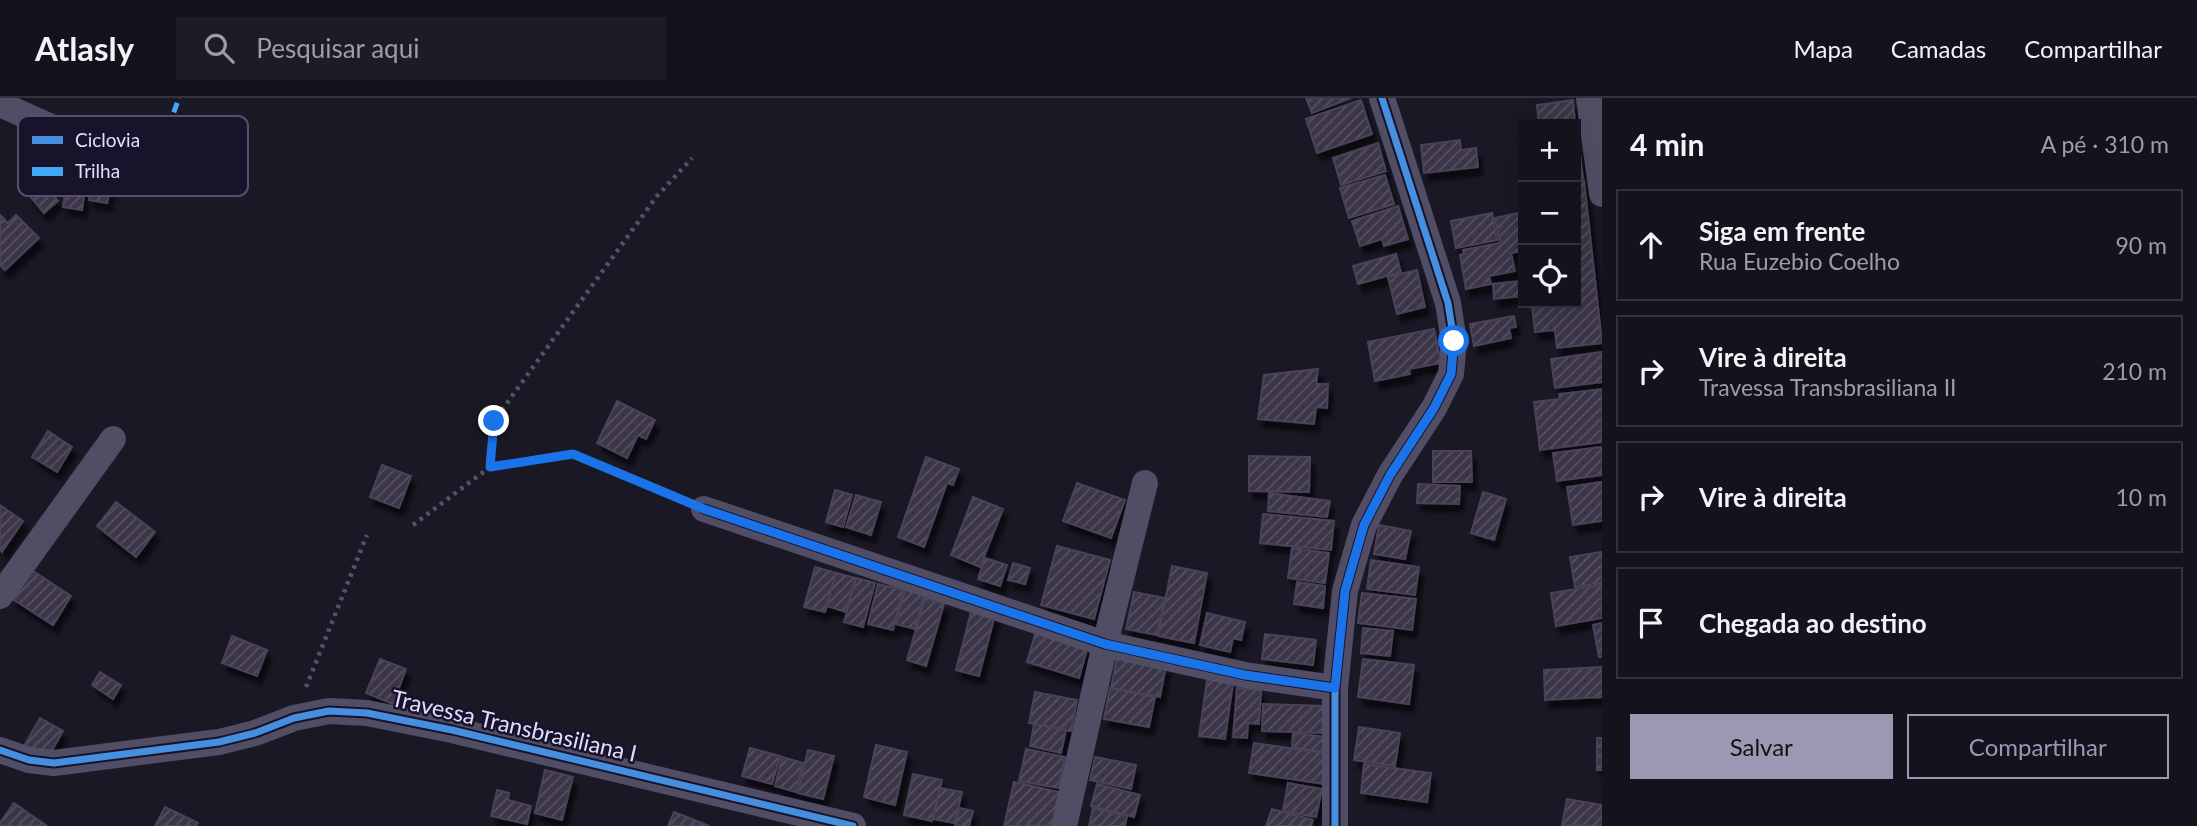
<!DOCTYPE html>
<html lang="pt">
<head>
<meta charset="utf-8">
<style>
  body { margin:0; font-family:Lato,sans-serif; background:#1d1b25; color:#f1f3f6 }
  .controls { position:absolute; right:21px; top:21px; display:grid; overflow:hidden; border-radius:0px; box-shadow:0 7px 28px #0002 }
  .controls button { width:63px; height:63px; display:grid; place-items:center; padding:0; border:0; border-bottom:2px solid #33323b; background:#14121c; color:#f1f3f6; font:35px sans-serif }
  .stop { position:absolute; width:21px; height:21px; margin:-16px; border:5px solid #1a73e8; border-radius:50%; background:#fff }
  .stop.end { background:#1a73e8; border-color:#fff; box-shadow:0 2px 7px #0008 }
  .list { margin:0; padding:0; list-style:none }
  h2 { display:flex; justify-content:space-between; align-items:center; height:91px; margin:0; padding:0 28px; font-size:30px }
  h2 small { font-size:23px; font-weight:400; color:#9d9ea3 }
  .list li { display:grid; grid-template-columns:46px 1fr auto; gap:21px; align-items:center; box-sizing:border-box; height:112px; margin:0 14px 14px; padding:0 14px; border:2px solid #33323b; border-radius:0px }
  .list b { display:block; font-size:26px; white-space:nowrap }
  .list p { margin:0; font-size:23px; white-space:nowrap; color:#9d9ea3 }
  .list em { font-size:23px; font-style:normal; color:#9d9ea3 }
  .actions { display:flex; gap:14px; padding:21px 28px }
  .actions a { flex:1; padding:16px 0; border:2px solid #9d97b3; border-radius:0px; text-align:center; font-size:24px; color:#9d97b3 }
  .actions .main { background:#9d97b3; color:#111 }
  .icon { flex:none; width:38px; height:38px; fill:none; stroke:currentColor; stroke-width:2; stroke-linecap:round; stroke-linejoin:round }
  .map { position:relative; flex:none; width:1602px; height:728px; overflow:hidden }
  header { display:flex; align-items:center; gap:42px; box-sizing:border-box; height:98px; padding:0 35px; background:#14121c; border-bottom:2px solid #33323b }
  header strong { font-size:33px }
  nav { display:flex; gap:38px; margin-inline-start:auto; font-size:24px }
  .search { width:490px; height:63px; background:#1d1b25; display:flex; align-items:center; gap:18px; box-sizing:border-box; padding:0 24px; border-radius:0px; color:#9d9ea3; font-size:26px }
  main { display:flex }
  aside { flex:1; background:#14121c }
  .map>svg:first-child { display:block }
</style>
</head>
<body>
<header>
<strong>Atlasly</strong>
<div class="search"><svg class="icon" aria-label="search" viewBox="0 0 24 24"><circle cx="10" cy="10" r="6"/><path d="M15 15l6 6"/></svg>Pesquisar aqui</div>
<nav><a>Mapa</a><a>Camadas</a><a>Compartilhar</a></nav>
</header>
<main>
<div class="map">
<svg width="1602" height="728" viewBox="0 0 1602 728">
  <defs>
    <pattern id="building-hatch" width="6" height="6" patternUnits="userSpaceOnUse" patternTransform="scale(1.75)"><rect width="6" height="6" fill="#3a3646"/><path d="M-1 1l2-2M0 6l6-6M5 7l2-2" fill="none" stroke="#565262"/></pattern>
    <filter id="shadow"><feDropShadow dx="4.5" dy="8" stdDeviation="2" flood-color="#0009"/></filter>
  </defs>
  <rect width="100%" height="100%" fill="#1b1825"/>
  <g fill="url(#building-hatch)" stroke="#494358" stroke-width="2" filter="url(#shadow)">
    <polygon points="1306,0 1351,0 1312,15"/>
    <polygon points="1361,2 1372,36 1317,55 1306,21"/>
    <polygon points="1573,2 1575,26 1539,26 1537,7"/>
    <polygon points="1460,42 1461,52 1476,50 1478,69 1424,75 1421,47"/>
    <polygon points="1378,45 1386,73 1341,87 1333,60"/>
    <polygon points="1576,48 1579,48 1583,80 1576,81"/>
    <polygon points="1385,77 1394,106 1349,120 1340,90"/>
    <polygon points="67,81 86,84 82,112 63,109"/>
    <polygon points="94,81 112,84 107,105 89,102"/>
    <polygon points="1584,82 1602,245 1557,250 1555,232 1535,234 1532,208 1539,207 1539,205 1576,205 1576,83"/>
    <polygon points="43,85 58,103 44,115 29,97"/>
    <polygon points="1398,108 1408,141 1384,148 1382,141 1360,148 1352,123"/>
    <polygon points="1523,114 1523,153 1511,155 1515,173 1489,178 1491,186 1466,191 1460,157 1464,156 1463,152 1500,145 1495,120"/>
    <polygon points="1492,115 1497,142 1456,150 1451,123"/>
    <polygon points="0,117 8,125 16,117 39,140 5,172 0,167"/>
    <polygon points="1396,156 1401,174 1358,186 1353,168"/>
    <polygon points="1523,157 1523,198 1494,201 1493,186 1522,183 1519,158"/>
    <polygon points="1417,172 1425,209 1397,216 1388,179"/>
    <polygon points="1514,218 1516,229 1509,230 1511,240 1474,248 1470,226"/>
    <polygon points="1434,231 1441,265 1409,271 1410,276 1375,283 1368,244"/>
    <polygon points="1602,254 1602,284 1555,290 1551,261"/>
    <polygon points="1318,271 1316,286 1328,286 1327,310 1316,309 1314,326 1258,321 1264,277"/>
    <polygon points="1602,291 1602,344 1540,352 1534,304 1560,301 1559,296"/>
    <polygon points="617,303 655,322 646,341 638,337 627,360 597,345"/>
    <polygon points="48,333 72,349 57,374 32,359"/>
    <polygon points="1602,349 1602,377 1557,383 1553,355"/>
    <polygon points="1433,353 1471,353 1472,384 1433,384"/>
    <polygon points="1249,358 1310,359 1309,394 1249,393"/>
    <polygon points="926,359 959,371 953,387 947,385 924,449 898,439"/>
    <polygon points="382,367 411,378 399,410 370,399"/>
    <polygon points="1602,384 1602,423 1573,427 1567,389"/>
    <polygon points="1077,385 1125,402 1111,440 1063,423"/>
    <polygon points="1418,386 1460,388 1459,406 1417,405"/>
    <polygon points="835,392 852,397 843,429 826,424"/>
    <polygon points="1483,394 1506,401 1494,442 1471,435"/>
    <polygon points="1269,395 1330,403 1327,419 1268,413"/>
    <polygon points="856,397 881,404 871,437 846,429"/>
    <polygon points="973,399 1003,411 980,469 951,457"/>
    <polygon points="116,404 155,434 136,459 97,428"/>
    <polygon points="0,407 23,423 2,454 0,452"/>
    <polygon points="1263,416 1334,423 1331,452 1260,445"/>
    <polygon points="1379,427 1411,433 1405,461 1374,456"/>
    <polygon points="1057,448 1110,462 1094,521 1041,507"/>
    <polygon points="1292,450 1329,455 1325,485 1288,480"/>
    <polygon points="1602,454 1602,485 1575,489 1570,459"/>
    <polygon points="985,460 1007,467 1000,488 978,481"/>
    <polygon points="1371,462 1419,469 1415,497 1367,491"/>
    <polygon points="1013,465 1030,470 1025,486 1008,482"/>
    <polygon points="1172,468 1207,475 1194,545 1158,538"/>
    <polygon points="815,469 836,475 825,514 804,509"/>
    <polygon points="30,471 71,498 53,527 11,500"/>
    <polygon points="836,475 855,480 846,514 827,508"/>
    <polygon points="856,480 875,485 863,529 844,524"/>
    <polygon points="1297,484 1325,488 1323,510 1294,506"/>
    <polygon points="878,486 903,492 893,532 868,526"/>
    <polygon points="1602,487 1602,520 1556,528 1551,495"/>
    <polygon points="905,492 924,497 915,531 896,526"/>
    <polygon points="1134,494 1165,500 1157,537 1126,531"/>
    <polygon points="1362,495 1416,501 1412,532 1358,525"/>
    <polygon points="925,500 944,506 926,568 907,562"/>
    <polygon points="972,510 995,517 979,578 956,572"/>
    <polygon points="1207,515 1245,524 1241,542 1233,540 1230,554 1200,547"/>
    <polygon points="1602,525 1602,559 1599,559 1593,527"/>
    <polygon points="1363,530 1393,533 1390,558 1361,555"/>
    <polygon points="1036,533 1088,548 1079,580 1027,564"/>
    <polygon points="1265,536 1316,542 1313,567 1262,561"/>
    <polygon points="232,538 267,552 257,578 222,565"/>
    <polygon points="1117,559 1166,568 1160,599 1111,590"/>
    <polygon points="380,561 406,571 393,606 366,595"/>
    <polygon points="1363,561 1414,567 1409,606 1358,599"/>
    <polygon points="1602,569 1602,599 1545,602 1544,572"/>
    <polygon points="100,574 121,587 113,601 92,587"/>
    <polygon points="1207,582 1233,585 1225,641 1199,638"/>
    <polygon points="1110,590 1155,599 1149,629 1104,621"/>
    <polygon points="1237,590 1261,592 1259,626 1248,625 1247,640 1233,639"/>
    <polygon points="1035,594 1077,602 1071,633 1029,625"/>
    <polygon points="1263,606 1325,608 1324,635 1262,633"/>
    <polygon points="40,620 63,633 47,661 24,648"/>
    <polygon points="1034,626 1066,632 1061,655 1030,648"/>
    <polygon points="1359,629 1400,635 1395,668 1354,662"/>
    <polygon points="1293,635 1327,639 1325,654 1292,649"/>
    <rect x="1597" y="640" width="5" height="32"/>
    <polygon points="1254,645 1330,656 1325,686 1249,675"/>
    <polygon points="876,647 907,654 895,707 864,699"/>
    <polygon points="750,650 780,658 772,686 742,678"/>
    <polygon points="1026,651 1065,659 1059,690 1019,683"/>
    <polygon points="808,652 834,658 823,701 798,695"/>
    <polygon points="782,659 803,665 796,694 775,688"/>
    <polygon points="1095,659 1136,667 1131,691 1090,682"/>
    <polygon points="1364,666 1431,675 1427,704 1361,695"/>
    <polygon points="545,672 573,679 562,722 535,715"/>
    <polygon points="913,676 942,682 932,723 904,717"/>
    <polygon points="1014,684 1063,695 1055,728 1004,728"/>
    <polygon points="1288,685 1322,691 1316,719 1283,713"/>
    <polygon points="1097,686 1140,697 1134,719 1091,708"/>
    <polygon points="940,690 962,694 955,725 933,721"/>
    <polygon points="497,692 509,695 508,702 531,708 527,726 491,718"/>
    <polygon points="1567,701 1602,707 1602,728 1562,727"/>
    <polygon points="14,705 47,728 0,728 0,725"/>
    <polygon points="165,709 198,725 196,728 155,728"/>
    <polygon points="959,710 973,713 969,728 955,728"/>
    <polygon points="1093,710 1127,718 1125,728 1089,728"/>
    <polygon points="1272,711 1313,722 1311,728 1266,728"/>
    <polygon points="674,714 709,728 668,728"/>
  </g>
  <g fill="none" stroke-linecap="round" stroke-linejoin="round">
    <g stroke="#4b5666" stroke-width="4.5" stroke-dasharray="3.5 5" stroke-linecap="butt">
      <polyline points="490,369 494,323 657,98 692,60"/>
      <polyline points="413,427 490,369 573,356 681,401"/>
      <polyline points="306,589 367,437"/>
    </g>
    <g stroke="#504d65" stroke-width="26">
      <polyline points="1589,0 1602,96"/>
      <polyline points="0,6 129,64"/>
      <polyline points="704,411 1105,546 1245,577 1335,590"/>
      <polyline points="0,498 113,341"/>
      <polyline points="0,652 29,662 54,665 219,644 255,635 294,620 329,613 367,615 452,632 853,728"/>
      <polyline points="1064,728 1105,546 1145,385"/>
      <polyline points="1335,728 1335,590 1345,493 1364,427 1390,377 1434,310 1451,276 1454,243 1448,205 1382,0"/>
    </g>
    <polyline stroke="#3fa9f5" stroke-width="5" stroke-dasharray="10 5" stroke-linecap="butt" points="129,64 142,64 153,60 167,33 179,0"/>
    <defs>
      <g id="cycleway">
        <polyline points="704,411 1105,546 1245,577 1335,590"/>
        <polyline points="0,652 29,662 54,665 219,644 255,635 294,620 329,613 367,615 452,632 853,728"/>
        <polyline points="1335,728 1335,590 1345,493 1364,427 1390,377 1434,310 1451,276 1454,243 1448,205 1382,0"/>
      </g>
    </defs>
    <use href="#cycleway" stroke="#18122b" stroke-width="11"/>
    <use href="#cycleway" stroke="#468fdf" stroke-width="7"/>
  </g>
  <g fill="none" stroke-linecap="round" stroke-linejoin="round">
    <polyline stroke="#1a73e8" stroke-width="9" points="494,323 490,369 573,356 704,411 1105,546 1245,577 1335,590 1345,493 1364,427 1390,377 1434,310 1451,276 1454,243"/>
  </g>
  <g text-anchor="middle" stroke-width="5" stroke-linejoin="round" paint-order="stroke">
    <g font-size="23" fill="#e3dcff" stroke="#18122b">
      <text transform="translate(514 628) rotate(13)" y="8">Travessa Transbrasiliana I</text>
    </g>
  </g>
  <rect x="18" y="18" width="230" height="80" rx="10" fill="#18122b" stroke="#554f6b" stroke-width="2"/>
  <rect x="32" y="38" width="31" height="8" fill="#468fdf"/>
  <rect x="32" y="69" width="31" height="9" fill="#3fa9f5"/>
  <g font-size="19" fill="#e3dcff">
    <text x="75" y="49">Ciclovia</text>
    <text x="75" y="80">Trilha</text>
  </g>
</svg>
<div class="controls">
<button>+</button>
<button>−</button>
<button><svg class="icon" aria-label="locate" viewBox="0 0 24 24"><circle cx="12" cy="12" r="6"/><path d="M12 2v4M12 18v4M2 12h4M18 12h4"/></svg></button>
</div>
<div class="stop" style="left:1454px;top:243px"></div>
<div class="stop end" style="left:494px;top:323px"></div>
</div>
<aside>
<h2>4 min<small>A pé · 310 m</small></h2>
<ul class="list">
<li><svg class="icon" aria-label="ahead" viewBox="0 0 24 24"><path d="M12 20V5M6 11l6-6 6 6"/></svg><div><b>Siga em frente</b><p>Rua Euzebio Coelho</p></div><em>90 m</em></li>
<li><svg class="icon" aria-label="right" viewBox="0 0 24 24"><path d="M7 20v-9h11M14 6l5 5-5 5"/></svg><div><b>Vire à direita</b><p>Travessa Transbrasiliana II</p></div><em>210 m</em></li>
<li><svg class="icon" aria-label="right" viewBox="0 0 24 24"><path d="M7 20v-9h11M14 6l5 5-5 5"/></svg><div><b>Vire à direita</b></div><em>10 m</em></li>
<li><svg class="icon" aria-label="arrive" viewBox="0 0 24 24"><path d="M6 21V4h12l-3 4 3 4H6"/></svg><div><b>Chegada ao destino</b></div></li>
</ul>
<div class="actions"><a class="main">Salvar</a><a>Compartilhar</a></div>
</aside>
</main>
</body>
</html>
